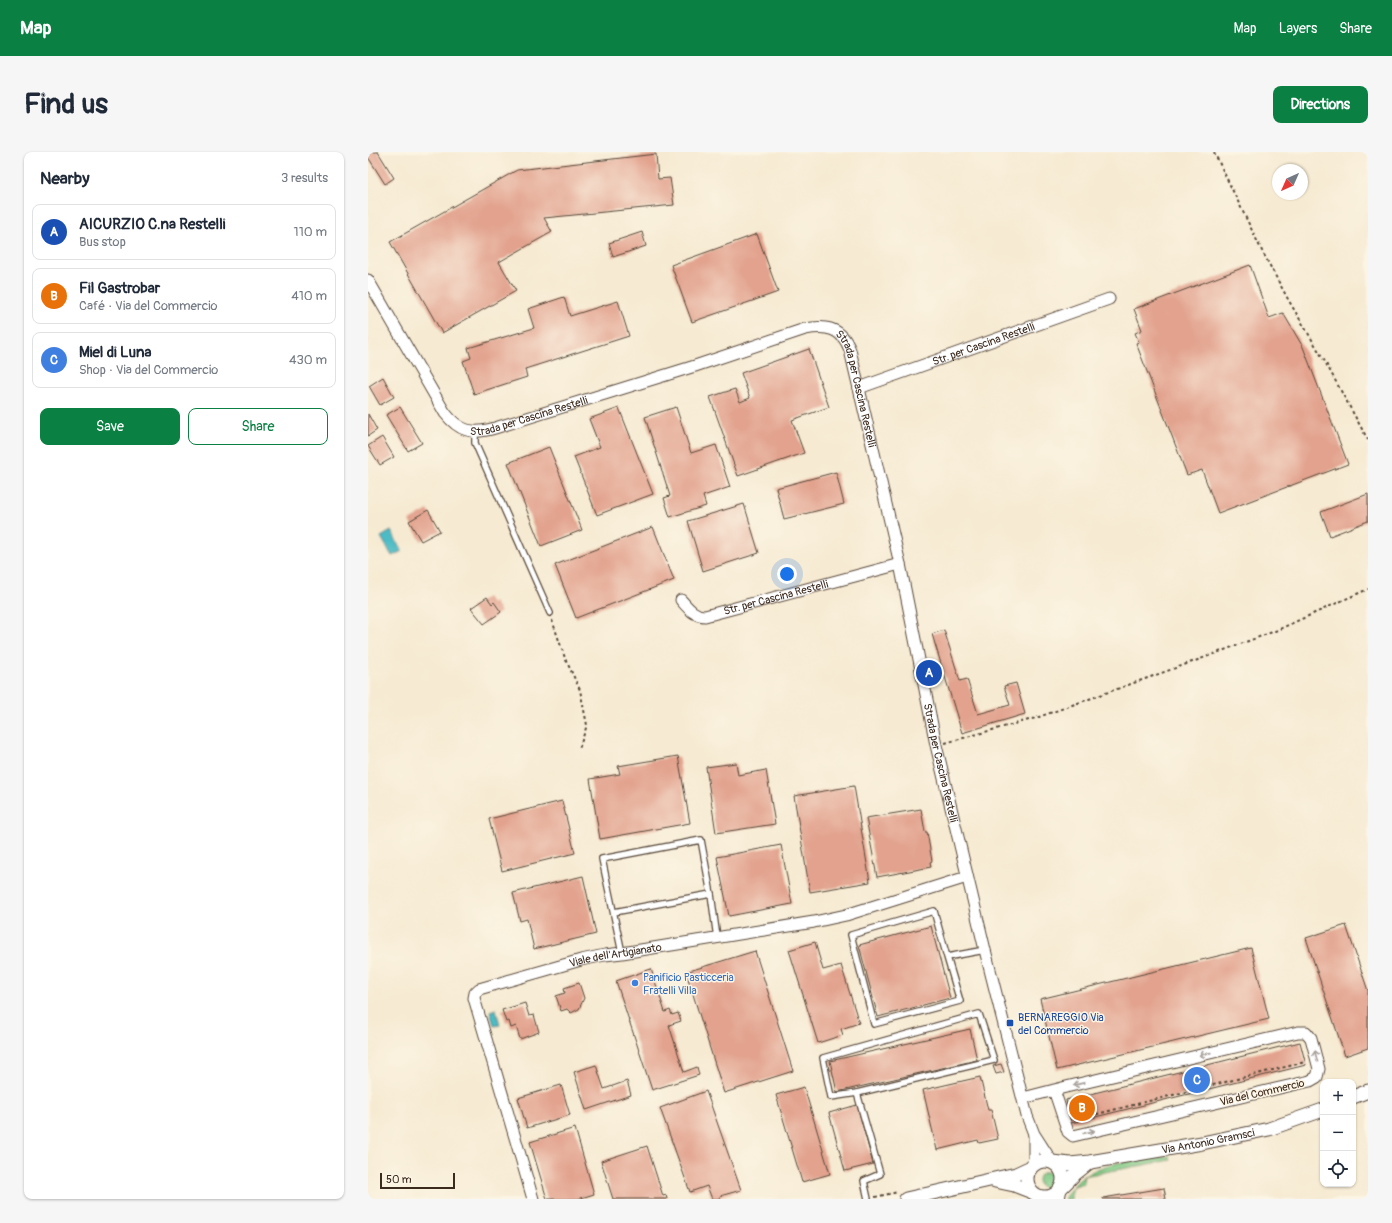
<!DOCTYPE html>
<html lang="en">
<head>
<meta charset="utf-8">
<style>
  body { margin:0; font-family:Pangolin,sans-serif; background:#f6f6f7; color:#1f2937 }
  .controls { position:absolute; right:12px; bottom:12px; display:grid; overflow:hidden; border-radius:8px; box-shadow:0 1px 3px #0004 }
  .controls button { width:36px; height:36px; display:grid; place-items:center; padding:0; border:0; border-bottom:1px solid #e0e1e3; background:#fff; color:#1f2937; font:20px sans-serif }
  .compass { position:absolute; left:904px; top:12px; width:36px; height:36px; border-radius:50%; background:#fff; box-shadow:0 1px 3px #0004; rotate:225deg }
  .scale { position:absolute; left:12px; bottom:10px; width:75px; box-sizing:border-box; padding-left:4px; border:2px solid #3b2a1e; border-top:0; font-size:11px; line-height:14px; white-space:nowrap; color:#3b2a1e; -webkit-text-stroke:3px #fcf5e5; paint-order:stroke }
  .you { position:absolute; left:419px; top:422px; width:14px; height:14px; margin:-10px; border:3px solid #fff; border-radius:50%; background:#1a73e8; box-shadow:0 0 0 6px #1a73e833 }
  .badge { display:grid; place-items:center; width:26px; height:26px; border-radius:50%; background:#0b8043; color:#fff; font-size:13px; font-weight:700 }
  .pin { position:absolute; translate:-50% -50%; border:2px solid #fff; box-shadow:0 1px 4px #0006 }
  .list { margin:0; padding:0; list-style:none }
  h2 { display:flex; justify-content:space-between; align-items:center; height:52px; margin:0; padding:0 16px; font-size:17px }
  h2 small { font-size:13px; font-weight:400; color:#747a83 }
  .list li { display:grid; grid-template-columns:26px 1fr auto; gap:12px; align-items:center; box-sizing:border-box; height:56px; margin:0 8px 8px; padding:0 8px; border:1px solid #e0e1e3; border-radius:8px }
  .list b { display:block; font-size:15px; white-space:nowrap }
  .list p { margin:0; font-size:13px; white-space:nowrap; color:#747a83 }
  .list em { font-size:13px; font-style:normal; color:#747a83 }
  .actions { display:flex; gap:8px; padding:12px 16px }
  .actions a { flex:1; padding:9px 0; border:1px solid #0b8043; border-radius:8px; text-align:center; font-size:14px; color:#0b8043 }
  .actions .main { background:#0b8043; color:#fff }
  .icon { flex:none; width:22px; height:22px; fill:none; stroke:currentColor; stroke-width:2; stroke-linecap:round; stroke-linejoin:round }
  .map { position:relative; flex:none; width:1000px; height:1047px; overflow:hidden; border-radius:8px }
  header { display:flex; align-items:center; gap:24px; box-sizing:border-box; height:56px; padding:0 20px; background:#0b8043; color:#fff }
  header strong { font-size:19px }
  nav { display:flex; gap:22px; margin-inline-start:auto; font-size:14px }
  .intro { display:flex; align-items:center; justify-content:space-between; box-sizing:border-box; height:96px; padding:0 24px }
  h1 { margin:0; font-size:28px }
  .button { padding:10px 18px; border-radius:8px; background:#0b8043; color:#fff; font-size:14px; font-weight:700 }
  main { display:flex; gap:24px; padding:0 24px }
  aside { flex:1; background:#fff; border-radius:8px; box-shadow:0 1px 3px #0004 }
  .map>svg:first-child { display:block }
</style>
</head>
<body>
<header>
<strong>Map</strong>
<nav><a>Map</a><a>Layers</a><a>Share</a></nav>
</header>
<div class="intro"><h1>Find us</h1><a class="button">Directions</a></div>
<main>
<aside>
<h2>Nearby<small>3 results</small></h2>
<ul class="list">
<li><span class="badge" style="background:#1a4fb4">A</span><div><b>AICURZIO C.na Restelli</b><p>Bus stop</p></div><em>110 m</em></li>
<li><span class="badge" style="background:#e8710a">B</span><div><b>Fil Gastrobar</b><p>Café · Via del Commercio</p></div><em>410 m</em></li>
<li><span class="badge" style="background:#3f7fe0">C</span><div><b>Miel di Luna</b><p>Shop · Via del Commercio</p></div><em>430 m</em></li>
</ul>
<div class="actions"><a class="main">Save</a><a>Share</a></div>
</aside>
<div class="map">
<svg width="1000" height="1047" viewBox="0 0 1000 1047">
  <rect width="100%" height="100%" fill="#fcf5e5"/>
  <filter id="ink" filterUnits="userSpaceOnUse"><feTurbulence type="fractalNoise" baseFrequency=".025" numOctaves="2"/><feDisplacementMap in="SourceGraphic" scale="8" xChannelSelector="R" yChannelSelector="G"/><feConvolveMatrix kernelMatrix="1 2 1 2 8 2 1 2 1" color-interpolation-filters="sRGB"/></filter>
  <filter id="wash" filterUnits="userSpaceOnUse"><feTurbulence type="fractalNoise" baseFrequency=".012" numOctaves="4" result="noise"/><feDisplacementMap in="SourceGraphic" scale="16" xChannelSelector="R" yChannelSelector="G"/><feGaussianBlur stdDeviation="0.9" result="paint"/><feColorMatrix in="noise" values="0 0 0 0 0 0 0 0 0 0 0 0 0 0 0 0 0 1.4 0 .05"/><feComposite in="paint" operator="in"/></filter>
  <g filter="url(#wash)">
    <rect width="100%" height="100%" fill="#f6ead2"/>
    <g fill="#81cb87" stroke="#5e7a52">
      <path d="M801 1004 803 1008 715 1024 716 1031 706 1034 703 1040V1047H696C718 1007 762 1010 801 1004Z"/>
      <circle cx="678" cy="1028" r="8"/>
    </g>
    <g fill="#4dbbc5" stroke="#447272">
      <polygon points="23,379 34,399 24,404 13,385"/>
      <polygon points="128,857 132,873 126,874 122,859"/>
    </g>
    <g id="blocks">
      <g fill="#e2a28d">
        <polygon points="4,0 10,0 26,26 17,32 0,5 0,2"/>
        <polygon points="288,2 290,27 302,26 306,53 176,66 184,80 131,110 148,139 74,181 22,90 149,18"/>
        <polygon points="274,80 278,94 245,105 241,91"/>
        <polygon points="389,82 410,140 324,170 303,113"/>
        <polygon points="882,113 901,166 915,161 935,195 980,312 850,361 834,318 819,323 768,191 771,190 767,181 774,178 766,157"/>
        <polygon points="196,145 202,164 250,149 261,184 157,217 159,225 106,242 95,209 103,206 100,196 166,176 160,157"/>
        <polygon points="441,197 461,255 424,268 436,301 370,324 342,245 367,237 372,250 382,246 373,221"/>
        <polygon points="15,225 26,245 12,253 1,234"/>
        <polygon points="32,255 54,291 40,299 18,263"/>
        <polygon points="308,255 323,301 348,293 362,335 335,344 338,354 302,365 296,346 302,344 277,265"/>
        <polygon points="251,256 285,342 229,363 206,305 232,295 221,267"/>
        <polygon points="0,262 9,278 0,284"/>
        <polygon points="14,285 26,305 12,313 0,294"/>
        <polygon points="181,295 214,378 173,394 140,311"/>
        <polygon points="468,320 476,352 416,367 408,336"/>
        <polygon points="1000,342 1000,369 962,384 953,360"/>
        <polygon points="376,352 391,401 335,419 320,369"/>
        <polygon points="60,358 72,379 53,389 41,369"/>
        <polygon points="285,375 306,428 208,466 187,413"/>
        <polygon points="119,445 124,452 126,450 133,460 116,472 103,456"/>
        <polygon points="576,478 592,529 599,527 610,562 642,553 636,534 648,531 657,562 594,581 564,482"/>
        <polygon points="310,604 322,671 232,687 222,627 252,622 250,614"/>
        <polygon points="368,611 370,623 398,618 407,672 348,681 338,615"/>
        <polygon points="486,634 502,730 442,740 426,644"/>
        <polygon points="194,649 207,701 134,719 121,667"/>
        <polygon points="553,657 557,680 559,680 564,709 562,710 563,715 509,725 498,666"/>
        <polygon points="413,693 424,752 361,764 349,705"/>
        <polygon points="215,724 228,782 166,797 159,767 152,769 145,741"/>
        <polygon points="978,773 1000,839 1000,896 977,904 938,786"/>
        <polygon points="563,774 582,846 510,865 491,793"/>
        <polygon points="447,790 455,818 473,813 491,871 473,877 475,883 450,891 421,798"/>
        <polygon points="883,796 901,867 689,918 672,847"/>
        <polygon points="387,799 425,919 356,941 318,820"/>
        <polygon points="283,817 297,860 302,858 304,863 310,861 313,869 301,873 316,920 329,915 331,923 284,938 248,829"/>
        <polygon points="211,831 216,846 211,857 203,861 199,857 193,859 188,844 197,841 196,836"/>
        <polygon points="157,851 161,864 166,863 171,880 152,887 148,874 143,876 141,869 138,870 134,858"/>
        <polygon points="602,877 609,908 469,940 462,909"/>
        <polygon points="932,890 938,913 703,971 698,948"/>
        <polygon points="633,912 636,920 628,922 625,914"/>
        <polygon points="228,913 236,937 259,929 263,943 218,958 206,920"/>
        <polygon points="612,925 620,958 623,958 630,987 611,991 610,988 569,998 555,938"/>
        <polygon points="193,933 202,963 159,976 150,946"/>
        <polygon points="436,935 462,1022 434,1030 408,943"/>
        <polygon points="338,939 373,1038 352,1044 352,1046 349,1047 344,1047 339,1034 322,1040 292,956"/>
        <polygon points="489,953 505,1012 477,1019 461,961"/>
        <polygon points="207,976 226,1042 210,1047 179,1047 162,990"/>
        <polygon points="279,994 295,1044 298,1043 299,1047 245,1047 233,1009"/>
        <polygon points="796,1036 798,1047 735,1047 735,1046"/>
      </g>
    </g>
  </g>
  <g filter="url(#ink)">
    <use href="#blocks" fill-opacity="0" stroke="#574739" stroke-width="1"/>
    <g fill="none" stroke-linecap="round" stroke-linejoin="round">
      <defs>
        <g id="service">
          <polyline points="107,280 107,291 182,461"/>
          <polyline points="246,760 343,742"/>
          <polyline points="254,801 234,707 333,688 343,742 349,786"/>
          <polyline points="579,805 566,759 483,783 506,872 592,849 579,805 617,798"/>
          <polygon points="611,862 626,908 489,941 463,945 455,906"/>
          <polyline points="489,941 512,1022 496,1029 500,1047"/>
        </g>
        <g id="minor">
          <path id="s1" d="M0 128 77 261C91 279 104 283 127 276L327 214 437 177C459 173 474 176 482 198L532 412 568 593 617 798 659 964 666 982 684 1010"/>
          <path id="s2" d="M491 236 741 147"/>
          <path id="s3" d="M313 448C320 456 326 464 337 464L532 412"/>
          <polyline points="655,946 698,935 930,880 938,880 943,886 951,917 949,925 942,929 705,984 700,980 686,938"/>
          <polyline points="663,1015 666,1007 666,983"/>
          <polyline points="669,1044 673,1047"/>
          <path id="s4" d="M165 1047 106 846 107 841 111 837 213 808 237 803 254 801 446 770 478 763 599 725"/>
          <polyline points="691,1047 693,1036"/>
        </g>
        <g id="tertiary">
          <polyline points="985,945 1000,939"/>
          <circle cx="677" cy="1027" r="18"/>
          <path id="s5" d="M684 1010 702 1012 722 1010 834 991 901 977 955 958"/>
          <polyline points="627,1029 646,1033 664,1040"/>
          <polyline points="693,1036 707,1022 722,1010"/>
          <polyline points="538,1047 648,1022 663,1015"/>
        </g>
      </defs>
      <use href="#service" stroke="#574739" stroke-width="8"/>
      <use href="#minor" stroke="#574739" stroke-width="13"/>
      <use href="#tertiary" stroke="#574739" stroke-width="15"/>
      <g stroke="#574739" stroke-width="2" stroke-dasharray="3 3" stroke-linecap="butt">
        <polyline points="846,0 894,99 921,149 956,208 1000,288"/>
        <polyline points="184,468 197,506 212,538 219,573 211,597"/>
        <polyline points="577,591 668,566 827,509 907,479 1000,437"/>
        <polyline points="705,968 937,910"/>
        <polyline points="507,1045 530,1040"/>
      </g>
      <use href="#service" stroke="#fff" stroke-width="5.5"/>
      <use href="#minor" stroke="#fff" stroke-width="11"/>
      <use href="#tertiary" stroke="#fff" stroke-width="13"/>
    </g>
    <defs><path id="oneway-shaft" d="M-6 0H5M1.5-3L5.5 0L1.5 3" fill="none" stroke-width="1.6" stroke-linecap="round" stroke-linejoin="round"/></defs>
    <g stroke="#a79f9a">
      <use href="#oneway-shaft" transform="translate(837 902) rotate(167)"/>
      <use href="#oneway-shaft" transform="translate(948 904) rotate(-105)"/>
      <use href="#oneway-shaft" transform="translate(711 932) rotate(167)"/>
      <use href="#oneway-shaft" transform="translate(721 980) rotate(-13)"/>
    </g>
  </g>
  <circle fill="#3f7fe0" stroke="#fcf5e5" stroke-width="1.5" cx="267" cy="831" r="4"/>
  <rect fill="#1a4fb4" stroke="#fcf5e5" stroke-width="1.5" x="638" y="867" width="8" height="8" rx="2"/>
  <g text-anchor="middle" stroke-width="3" stroke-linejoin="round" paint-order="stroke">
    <g font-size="11" fill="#3b2a1e" stroke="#fcf5e5">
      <text dy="4" stroke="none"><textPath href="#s2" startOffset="132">Str. per Cascina Restelli</textPath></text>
      <text dy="4" stroke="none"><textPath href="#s1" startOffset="630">Strada per Cascina Restelli</textPath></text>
      <text dy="4" stroke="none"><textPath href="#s1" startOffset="246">Strada per Cascina Restelli</textPath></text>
      <text dy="4" stroke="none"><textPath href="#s3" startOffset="103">Str. per Cascina Restelli</textPath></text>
      <text dy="4" stroke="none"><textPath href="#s1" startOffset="1014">Strada per Cascina Restelli</textPath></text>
      <text dy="4" stroke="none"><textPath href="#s4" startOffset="361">Viale dell'Artigianato</textPath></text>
      <text transform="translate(894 940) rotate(-13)" y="4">Via del Commercio</text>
      <text dy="4" stroke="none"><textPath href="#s5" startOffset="158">Via Antonio Gramsci</textPath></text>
    </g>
    <g font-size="11" fill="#366cbe" stroke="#fcf5e5" text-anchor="start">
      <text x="275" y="829">Panificio Pasticceria<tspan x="275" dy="13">Fratelli Villa</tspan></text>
    </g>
    <g font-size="11" fill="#164399" stroke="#fcf5e5" text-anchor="start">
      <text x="650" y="869">BERNAREGGIO Via<tspan x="650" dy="13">del Commercio</tspan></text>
    </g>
  </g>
</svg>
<div class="controls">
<button>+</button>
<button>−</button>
<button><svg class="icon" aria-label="locate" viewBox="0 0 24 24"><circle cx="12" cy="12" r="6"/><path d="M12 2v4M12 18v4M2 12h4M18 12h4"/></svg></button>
</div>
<svg class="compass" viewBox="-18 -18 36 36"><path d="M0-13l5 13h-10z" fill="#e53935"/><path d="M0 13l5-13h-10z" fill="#747a83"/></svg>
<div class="scale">50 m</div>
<div class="you"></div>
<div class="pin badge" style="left:561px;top:521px;background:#1a4fb4">A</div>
<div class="pin badge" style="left:714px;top:956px;background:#e8710a">B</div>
<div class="pin badge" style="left:829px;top:928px;background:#3f7fe0">C</div>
</div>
</main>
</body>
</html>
